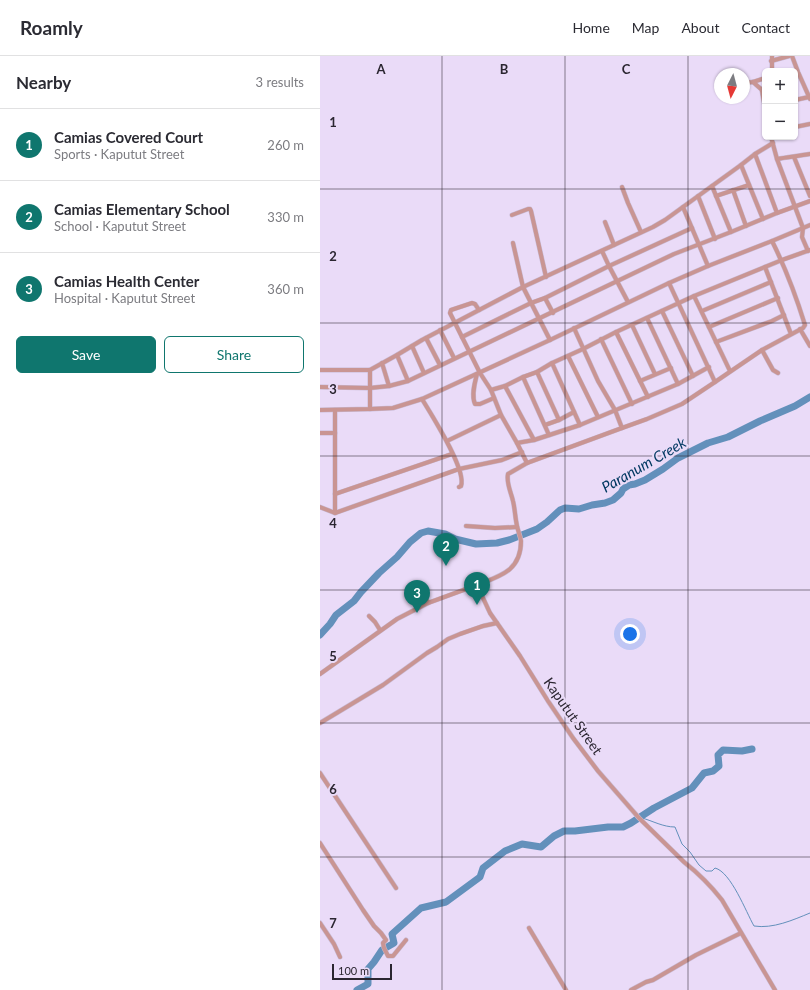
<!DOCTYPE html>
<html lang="en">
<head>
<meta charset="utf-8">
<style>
  body { margin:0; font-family:Lato,sans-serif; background:#f2f2f3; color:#2b2b33 }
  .controls { position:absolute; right:12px; top:12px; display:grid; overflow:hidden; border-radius:6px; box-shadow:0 1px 3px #0004 }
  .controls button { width:36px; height:36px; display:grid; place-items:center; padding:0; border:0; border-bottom:1px solid #e1e1e2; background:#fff; color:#2b2b33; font:20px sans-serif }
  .compass { position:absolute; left:394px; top:12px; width:36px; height:36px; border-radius:50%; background:#fff; box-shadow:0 1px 3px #0004; rotate:186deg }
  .scale { position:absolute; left:12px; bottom:10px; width:60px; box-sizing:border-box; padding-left:4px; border:2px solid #2b2631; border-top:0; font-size:11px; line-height:14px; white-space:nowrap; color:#2b2631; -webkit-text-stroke:3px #eadbf8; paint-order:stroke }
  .you { position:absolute; left:310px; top:578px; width:14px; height:14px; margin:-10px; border:3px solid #fff; border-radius:50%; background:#1a73e8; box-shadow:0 0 0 6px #1a73e833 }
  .badge { display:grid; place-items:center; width:26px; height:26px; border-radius:50%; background:#0f766e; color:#fff; font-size:13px; font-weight:700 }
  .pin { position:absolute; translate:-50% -33px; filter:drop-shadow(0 1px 2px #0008) }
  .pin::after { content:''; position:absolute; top:21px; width:14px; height:12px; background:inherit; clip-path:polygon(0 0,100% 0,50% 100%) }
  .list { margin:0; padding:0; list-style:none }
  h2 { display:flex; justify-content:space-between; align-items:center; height:52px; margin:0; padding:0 16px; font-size:17px }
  h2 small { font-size:13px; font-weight:400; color:#7c7c81 }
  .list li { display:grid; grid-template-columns:26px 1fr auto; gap:12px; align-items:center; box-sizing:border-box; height:72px; padding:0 16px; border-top:1px solid #e1e1e2 }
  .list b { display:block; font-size:15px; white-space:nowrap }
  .list p { margin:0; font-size:13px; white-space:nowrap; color:#7c7c81 }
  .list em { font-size:13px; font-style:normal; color:#7c7c81 }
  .actions { display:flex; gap:8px; padding:12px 16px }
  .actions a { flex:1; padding:9px 0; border:1px solid #0f766e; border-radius:6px; text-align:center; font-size:14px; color:#0f766e }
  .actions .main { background:#0f766e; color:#fff }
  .map { position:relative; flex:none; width:490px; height:934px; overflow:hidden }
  header { display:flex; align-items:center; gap:24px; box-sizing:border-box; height:56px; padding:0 20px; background:#fff; border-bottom:1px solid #e1e1e2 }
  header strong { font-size:19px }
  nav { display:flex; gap:22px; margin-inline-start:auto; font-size:14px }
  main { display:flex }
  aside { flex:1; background:#fff }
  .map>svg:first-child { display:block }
</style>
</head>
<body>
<header>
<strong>Roamly</strong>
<nav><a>Home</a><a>Map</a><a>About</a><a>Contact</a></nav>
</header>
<main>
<aside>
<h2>Nearby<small>3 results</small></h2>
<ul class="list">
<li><span class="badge">1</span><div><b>Camias Covered Court</b><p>Sports · Kaputut Street</p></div><em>260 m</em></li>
<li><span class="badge">2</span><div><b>Camias Elementary School</b><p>School · Kaputut Street</p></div><em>330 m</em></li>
<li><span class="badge">3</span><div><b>Camias Health Center</b><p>Hospital · Kaputut Street</p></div><em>360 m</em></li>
</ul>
<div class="actions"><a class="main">Save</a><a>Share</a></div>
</aside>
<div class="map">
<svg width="490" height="934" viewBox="0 0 490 934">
  <rect width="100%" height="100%" fill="#eadbf8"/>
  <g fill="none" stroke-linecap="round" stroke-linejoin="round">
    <path stroke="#6390bb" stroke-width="1" d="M322 762C333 765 343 771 355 771L362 788 370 796 379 809 386 815H392L395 812C411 816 426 856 434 870 453 873 473 864 490 857"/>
    <g stroke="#6390bb" stroke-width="7">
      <polyline points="0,579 10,568 16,559 34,545 41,536 59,517 77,501 90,486 101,477 108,475 125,478 135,483 156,488 177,487 189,484 217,473 227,466 240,454 245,452 259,453 272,449 285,447 293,444 301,437 303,433 309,429 315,428 325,424 343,413 358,402 388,387 408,381 440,365 475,350 490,341"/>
      <polyline points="37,934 48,928 48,913 54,906 62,894 74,887 72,878 101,852 126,846 160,821 163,812 185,795 202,788 221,791 234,780 244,775 255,775 288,771 303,771 311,767 334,752 372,732 384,717 393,715 399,710 398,699 403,694 422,695 432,693"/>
    </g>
    <defs>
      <g id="minor">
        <polyline points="472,0 478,16 490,43"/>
        <polyline points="451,5 469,0"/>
        <polyline points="452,15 452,0"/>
        <polyline points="433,26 442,34 443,34"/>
        <polyline points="424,27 433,26 445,22"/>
        <polyline points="445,30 442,34 442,35 445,52"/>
        <polyline points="399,31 400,31"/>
        <polyline points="475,44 489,41"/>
        <polyline points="475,71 490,68"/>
        <polyline points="451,81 457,103 483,172 482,181 488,195"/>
        <polyline points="435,98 457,157"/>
        <polyline points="474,101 490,140"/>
        <path d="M457 103C468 101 479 100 490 98"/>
        <polyline points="421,109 443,163"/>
        <polyline points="392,130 411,176"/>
        <polyline points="302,131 308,147 321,176"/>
        <polyline points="413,134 426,170"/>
        <polyline points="378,140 395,183"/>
        <polyline points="396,140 429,129"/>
        <polyline points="363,151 388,210"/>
        <polyline points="192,159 208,153 210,153 211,155 226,221"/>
        <polyline points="285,166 294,189"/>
        <polyline points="193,187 203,231 230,284"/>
        <polyline points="282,195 289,210 308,246"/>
        <polyline points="445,211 471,278"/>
        <polyline points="349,227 395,326"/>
        <polyline points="374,240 410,315"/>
        <polyline points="225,242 233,257"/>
        <polyline points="159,254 155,248 152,247 131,254 130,257 160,317 171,334 181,359 197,387 207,407"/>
        <polyline points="342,255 373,320"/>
        <polyline points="382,255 451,226"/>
        <polyline points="327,262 358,328"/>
        <polyline points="312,269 335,318"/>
        <polyline points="389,271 458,242"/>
        <polyline points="480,273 490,290"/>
        <polyline points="120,274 134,302"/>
        <polyline points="296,276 328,341"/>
        <polyline points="142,281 211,247 225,242 289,210 372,172"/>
        <polyline points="106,282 120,309"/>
        <polyline points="281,283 312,348"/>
        <polyline points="396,286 452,265 464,259"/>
        <polyline points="92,290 104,317"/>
        <polyline points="442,294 453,314 458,317"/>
        <polyline points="77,299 88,325"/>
        <polyline points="248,300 278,361"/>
        <polyline points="62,307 69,330"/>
        <polyline points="232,307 260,369"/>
        <polyline points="0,314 50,314 77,299 102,284 203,231 333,171 345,164 421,109 435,98 453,87"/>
        <polyline points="50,314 50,353"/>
        <polyline points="217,316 239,364"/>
        <path d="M157 318C155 326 151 339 155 348H160L174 342"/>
        <polyline points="203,321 229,379"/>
        <polyline points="320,325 351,312"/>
        <polyline points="185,330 214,384"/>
        <polyline points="0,331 50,332 69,330 88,325 354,198 411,176 457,157 490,145"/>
        <polyline points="171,334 185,330 203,321 217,316 232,307 263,293 296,276 374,240 462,204 490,194"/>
        <path d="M102 343C111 358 147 414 141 430L139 431"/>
        <polyline points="0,354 50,353 73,352 102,343 230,284 349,227 388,210 452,185 490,169"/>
        <polyline points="225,369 239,364 254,356"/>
        <path d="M302 372 327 363 362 348 395 326 442 294 483 272 485 269C476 240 465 211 452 185"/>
        <polyline points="0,377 15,377"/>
        <polyline points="127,385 181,359"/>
        <polyline points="197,387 214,384 260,369 358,328 389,311"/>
        <polyline points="15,438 132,398"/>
        <polyline points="0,451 15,457 139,413 182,404 202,396"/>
        <polyline points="15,457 15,354"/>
        <polyline points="146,470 175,472 197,471"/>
        <polyline points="99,528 108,547"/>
        <path d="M157 529C180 520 201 515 201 485 200 479 198 475 197 470 195 461 195 453 193 445 191 436 186 427 188 418L207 407 302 372 295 354 278 325 254 272"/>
        <polyline points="49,560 55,566 60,574"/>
        <path d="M0 618 77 563 108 547 157 529 170 557 200 600 228 645 253 682 278 715 319 762 364 806C378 817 391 830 402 844L455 934"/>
        <polyline points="0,667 63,629 107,597 117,591 128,583 140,578 163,570 177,567"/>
        <polyline points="0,717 76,832"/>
        <polyline points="0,787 43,854 54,870 61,877 66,884 63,887 64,892 68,900 73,900 86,884"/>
        <polyline points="0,867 14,888 20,901"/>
        <polyline points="209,872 246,934"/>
        <polyline points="311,934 326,926 333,924 376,899 421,877"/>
      </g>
    </defs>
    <use href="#minor" stroke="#c8bad4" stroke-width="5"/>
    <use href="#minor" stroke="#c99593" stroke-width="4"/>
  </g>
  <path fill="none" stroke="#2b2631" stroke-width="1" stroke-opacity="0.55" d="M122 0V934M245 0V934M368 0V934M0 133H490M0 267H490M0 400H490M0 534H490M0 667H490M0 801H490"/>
  <g text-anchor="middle" stroke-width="4" stroke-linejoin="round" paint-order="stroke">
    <g font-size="14" fill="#2b2631" stroke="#eadbf8">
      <text transform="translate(253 660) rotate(55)" y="5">Kaputut Street</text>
    </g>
    <g font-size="15" font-style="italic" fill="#023962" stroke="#eadbf8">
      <text transform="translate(324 409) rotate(-30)" y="5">Paranum Creek</text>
    </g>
  </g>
  <g font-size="13" text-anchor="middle" font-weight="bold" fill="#2b2631" stroke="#eadbf8" stroke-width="4" stroke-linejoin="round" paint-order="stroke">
    <text x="61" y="18">A</text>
    <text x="184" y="18">B</text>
    <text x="306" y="18">C</text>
    <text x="13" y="71">1</text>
    <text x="13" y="205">2</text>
    <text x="13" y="338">3</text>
    <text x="13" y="472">4</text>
    <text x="13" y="605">5</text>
    <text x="13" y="738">6</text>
    <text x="13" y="872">7</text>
  </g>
</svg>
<div class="controls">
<button>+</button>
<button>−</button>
</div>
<svg class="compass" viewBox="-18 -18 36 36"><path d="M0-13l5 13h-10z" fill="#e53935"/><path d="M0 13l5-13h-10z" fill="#7c7c81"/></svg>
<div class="scale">100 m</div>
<div class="you"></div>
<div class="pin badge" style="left:157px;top:549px">1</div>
<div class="pin badge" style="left:126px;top:510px">2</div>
<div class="pin badge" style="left:97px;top:557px">3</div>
</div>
</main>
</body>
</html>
